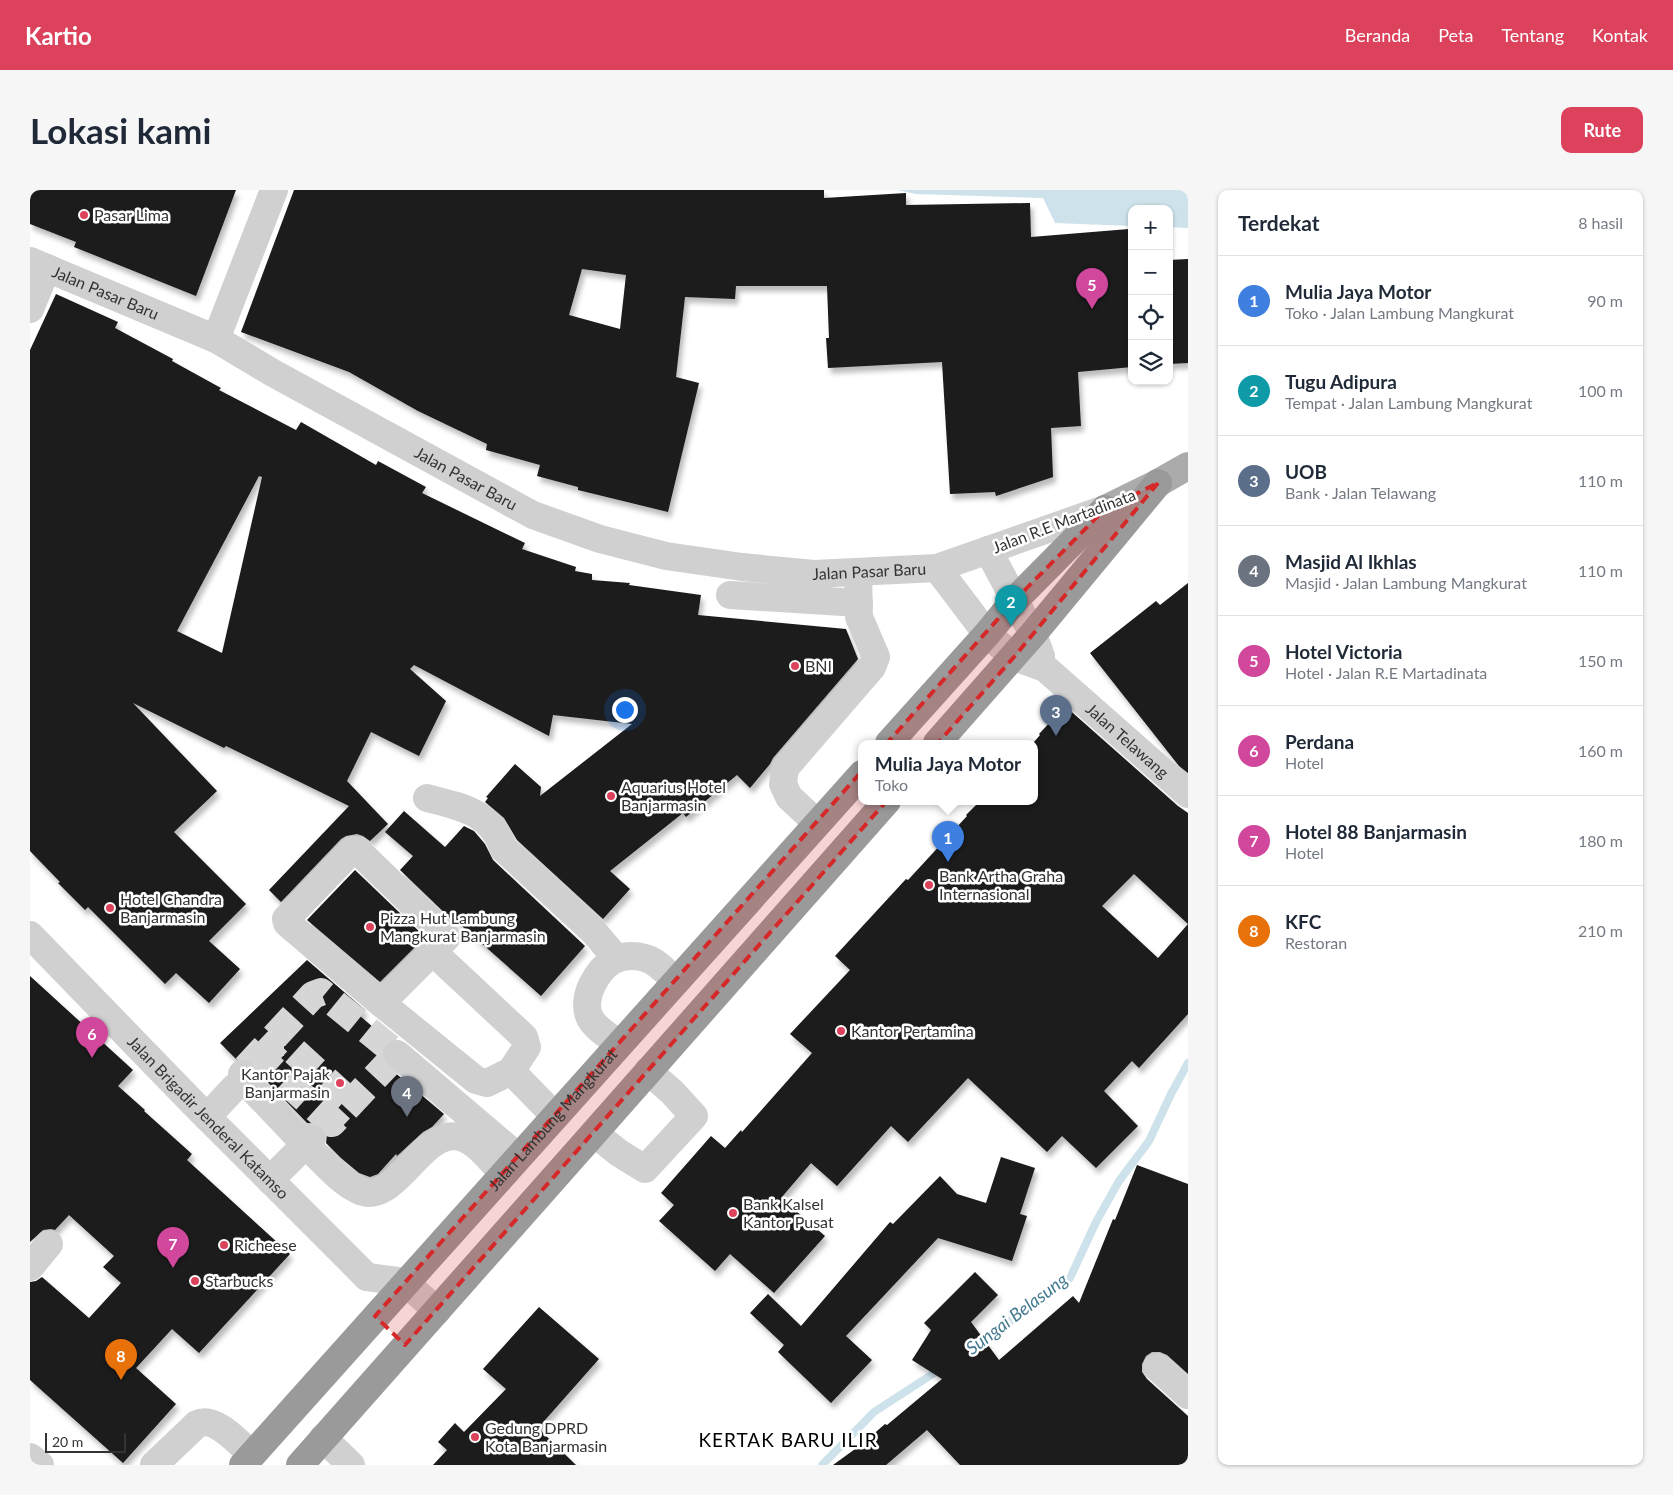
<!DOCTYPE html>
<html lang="id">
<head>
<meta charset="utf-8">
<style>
  body { margin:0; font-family:Lato,sans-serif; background:#f6f6f7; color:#1f2937 }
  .controls { position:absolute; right:15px; top:15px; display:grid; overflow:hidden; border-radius:10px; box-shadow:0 1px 4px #0004 }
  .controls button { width:45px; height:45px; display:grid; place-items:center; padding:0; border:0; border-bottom:1px solid #e0e1e3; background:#fff; color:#1f2937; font:25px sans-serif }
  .scale { position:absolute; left:15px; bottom:12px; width:81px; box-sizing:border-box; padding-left:5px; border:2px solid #333; border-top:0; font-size:14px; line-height:18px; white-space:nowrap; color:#333; -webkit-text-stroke:4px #fff; paint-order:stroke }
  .you { position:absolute; left:594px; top:519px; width:18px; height:18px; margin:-12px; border:4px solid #fff; border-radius:50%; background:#1a73e8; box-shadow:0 0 0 8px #1a73e833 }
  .badge { display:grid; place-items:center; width:32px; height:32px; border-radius:50%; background:#dc425c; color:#fff; font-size:16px; font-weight:700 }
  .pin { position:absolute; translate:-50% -41px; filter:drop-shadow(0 1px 2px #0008) }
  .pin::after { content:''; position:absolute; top:26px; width:18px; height:15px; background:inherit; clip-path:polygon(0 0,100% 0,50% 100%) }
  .popup { position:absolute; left:828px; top:550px; width:180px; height:65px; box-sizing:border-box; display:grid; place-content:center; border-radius:10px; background:#fff; filter:drop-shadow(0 1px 4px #0005); font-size:16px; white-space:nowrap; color:#747a83 }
  .popup b { font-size:19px; color:#1f2937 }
  .popup::after { content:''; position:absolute; left:50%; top:100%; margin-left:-10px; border:10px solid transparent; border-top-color:#fff }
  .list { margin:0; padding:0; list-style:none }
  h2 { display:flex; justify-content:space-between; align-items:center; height:65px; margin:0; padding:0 20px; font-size:21px }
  h2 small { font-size:16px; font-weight:400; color:#747a83 }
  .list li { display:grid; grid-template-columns:32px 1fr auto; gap:15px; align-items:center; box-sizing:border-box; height:90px; padding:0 20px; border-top:1px solid #e0e1e3 }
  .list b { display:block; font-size:19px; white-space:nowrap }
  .list p { margin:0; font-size:16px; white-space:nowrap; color:#747a83 }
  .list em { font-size:16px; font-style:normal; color:#747a83 }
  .icon { flex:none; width:28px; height:28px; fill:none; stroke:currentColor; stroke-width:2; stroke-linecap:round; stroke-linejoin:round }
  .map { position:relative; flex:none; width:1158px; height:1275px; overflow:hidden; border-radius:10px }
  header { display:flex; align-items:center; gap:30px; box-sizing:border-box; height:70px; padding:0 25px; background:#dc425c; color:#fff }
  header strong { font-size:24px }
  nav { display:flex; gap:28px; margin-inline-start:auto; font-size:18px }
  .intro { display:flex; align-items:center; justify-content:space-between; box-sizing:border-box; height:120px; padding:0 30px }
  h1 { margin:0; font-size:35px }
  .button { padding:12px 22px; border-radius:10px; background:#dc425c; color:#fff; font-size:18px; font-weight:700 }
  main { display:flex; gap:30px; padding:0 30px }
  aside { flex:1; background:#fff; border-radius:10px; box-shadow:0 1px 4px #0004 }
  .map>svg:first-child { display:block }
</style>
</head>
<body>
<header>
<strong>Kartio</strong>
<nav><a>Beranda</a><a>Peta</a><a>Tentang</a><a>Kontak</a></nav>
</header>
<div class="intro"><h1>Lokasi kami</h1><a class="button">Rute</a></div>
<main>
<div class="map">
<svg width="1158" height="1275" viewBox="0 0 1158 1275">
  <defs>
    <filter id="shadow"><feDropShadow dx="3" dy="5.5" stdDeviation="2.5" flood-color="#0004"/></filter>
  </defs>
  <rect width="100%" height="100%" fill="#fff"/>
  <polygon fill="#cde2ea" points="867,0 1158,0 1158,38 1139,37 1139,19 1102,19 1102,36 1025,33 1013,8 886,4"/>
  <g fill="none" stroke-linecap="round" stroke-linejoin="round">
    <g stroke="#cde2ea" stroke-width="8">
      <polyline points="947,1155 1040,1088 1066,1032 1089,991 1119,951 1141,904 1158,873"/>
      <polyline points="792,1275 844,1222 912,1178"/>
    </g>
  </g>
  <g fill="#1a1a1a" fill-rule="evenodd" filter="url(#shadow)">
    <polygon points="0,0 206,0 166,106 44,57 46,52 0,34"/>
    <path d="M264 0H794V8L876 3V15L1000 13 1001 47 1099 39 1102 60V177L1048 182 1051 236 1021 238 1023 287 966 306 965 302 920 304 912 172 798 178 796 148H799L797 96H706L705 109 655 107 646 187 669 193 638 322 548 300V297L507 286 510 275 456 260 457 254 388 221 319 182 211 142ZM552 79 596 85 590 139 539 125Z"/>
    <polygon points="1158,69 1158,173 1139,174 1139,70"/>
    <path d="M26 104 88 132 85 138 143 169 142 171 191 198 189 200 266 240 271 232 346 275 348 271 396 297 392 303 495 353 492 359 546 377 545 381 562 384V390L600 393 599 395 671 405 668 425 816 439 828 469 743 568 740 574 720 598 707 585 656 627 653 623 580 681 600 699 573 729 487 650 474 628 455 612 458 608 456 607 485 574 511 597 510 606 602 534 523 525 519 546 384 475 380 479 416 511 389 566 341 542 317 591 358 634 340 651 333 646 327 644 316 646 311 649 251 712 239 700 319 616 196 556 194 558 103 513 187 601 144 642 216 714 179 751 210 779 179 813 146 783 135 794 58 717 55 720 28 693 30 692 0 661V160ZM229 286 232 287 192 463 147 441Z"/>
    <polygon points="1158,393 1158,583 1149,576 1060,463 1126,411 1130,415"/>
    <polygon points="1035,516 1148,616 1158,623 1158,734 1104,684 1072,716 1128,768 1158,734 1158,824 1109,878 1102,871 1074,901 1108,936 1066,978 1032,946 1017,962 938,888 878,952 861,936 807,996 781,973 751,1008 795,1046 744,1103 700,1064 685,1081 629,1031 644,1015 631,1003 681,946 695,958 711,940 712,942 782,863 760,844 820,780 805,766 876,689 878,690 937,626 936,625 950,611 1004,611 1004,552 1010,545 1009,544"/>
    <polygon points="374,621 415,657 434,636 444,641 455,654 463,670 555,756 511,806 424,729 422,730 370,680 383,666 355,642"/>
    <polygon points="325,680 395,747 350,792 277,730"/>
    <polygon points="277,770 335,820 330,826 350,843 343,849 353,859 352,869 357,876 414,924 402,937 393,942 367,966 366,964 348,984 340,987 329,983 311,968 296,953 297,944 293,937 286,933 277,933 227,881 223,873 217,869 207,870 190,853"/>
    <polygon points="0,786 103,880 88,896 115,920 114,921 162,964 157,970 260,1064 169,1163 142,1139 106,1178 146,1214 93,1273 0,1190 0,1092 6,1091 12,1087 59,1128 91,1093 73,1077 84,1066 39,1025 25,1040 21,1039 13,1040 0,1052"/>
    <polygon points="971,967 1005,978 990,1024 997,1026 982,1071 908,1048 816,1146 842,1170 801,1213 748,1162 754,1155 720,1123 738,1104 771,1136 860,1032 863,1034 910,986 927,1004 956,1013"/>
    <polygon points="1107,975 1158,994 1158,1184 1137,1165 1130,1162 1122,1162 1116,1166 1112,1174 1112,1182 1117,1189 1158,1226 1158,1275 930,1275 897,1240 856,1275 803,1275 832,1254 855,1234 857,1235 912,1189 882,1170 901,1140 894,1133 945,1082 968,1105 941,1132 969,1170 1043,1106 1049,1113 1083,1029 1085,1030"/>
    <polygon points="509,1117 569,1169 508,1238 546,1275 403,1275 417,1260 408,1252 425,1233 434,1242 476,1199 453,1179"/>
  </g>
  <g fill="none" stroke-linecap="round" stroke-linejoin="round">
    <g stroke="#d6d6d6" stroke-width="28" stroke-dasharray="28 14" stroke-linecap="butt">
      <polyline points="233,867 247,852 254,852 318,910 303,926"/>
      <polyline points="216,878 283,805 291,802 367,864 302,933 228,866"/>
    </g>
    <g stroke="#d0d0d0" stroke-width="28">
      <path id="s1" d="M0 71 186 149 243 183 503 325 570 349 636 366 712 377 784 384 907 378 1075 319"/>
      <polyline points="0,119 17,78"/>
      <polyline points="186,149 244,0"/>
      <polyline points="958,360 1003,444 1011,466"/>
      <path id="s2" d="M907 378 957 444 984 467 1015 478 1158 604"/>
      <polyline points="700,405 829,413"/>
      <path d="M397 608C432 617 461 622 474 659L564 742 586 768"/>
      <polyline points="787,633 759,607 753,594 755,578 842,477 846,467 829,427 828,382"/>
      <polygon points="322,660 327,660 331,664 417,747 351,813 257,733 256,729"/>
      <path id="s3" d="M0 745 164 914 337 1087"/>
      <polyline points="403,762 494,847 497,857 481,881 525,926"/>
      <polyline points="351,813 446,890 457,893 481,881"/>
      <path d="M589 854C580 847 565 838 560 828 555 818 557 805 562 795 573 773 589 761 615 768 627 771 636 782 645 791"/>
      <polyline points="367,864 488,967"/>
      <polyline points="177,927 204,898"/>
      <polyline points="564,943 589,963 615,979 664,926 642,902 618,881"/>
      <path d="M276 955C292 970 308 990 328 1000 365 1019 391 937 430 947 447 951 461 972 473 983"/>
      <polyline points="240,990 282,948"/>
      <polyline points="0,1077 19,1054"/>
      <polyline points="337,1087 375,1092 407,1121"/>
      <polyline points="1127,1177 1158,1205"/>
      <polyline points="293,1248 321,1275"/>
      <polyline points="0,1267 10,1275"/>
      <path d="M124 1275 167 1234C185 1225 209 1253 222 1265"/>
    </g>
    <polyline stroke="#ababab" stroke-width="28" points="1075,319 1128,293 1158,276"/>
    <g stroke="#9a9a9a" stroke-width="28">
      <polyline points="859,553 957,444 984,411 1075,319"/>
      <polyline points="907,553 1003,444 1128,293"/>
      <path id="s4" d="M213 1275 832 584"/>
      <polyline points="270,1275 564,943 857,611"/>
    </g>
    <polyline stroke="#d0d0d0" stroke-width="28" points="212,884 213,889 276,955"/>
  </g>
  <path fill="#d62828" fill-opacity="0.2" stroke="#d62828" stroke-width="4" stroke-dasharray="10 6" stroke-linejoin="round" d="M1128 293 984 467 375 1155 345 1126 984 411 1075 319Z"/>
  <g fill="#dc425c" stroke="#fff" stroke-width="2">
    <circle cx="54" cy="25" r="5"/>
    <circle cx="765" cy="476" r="5"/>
    <circle cx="581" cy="606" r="5"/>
    <circle cx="899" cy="695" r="5"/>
    <circle cx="80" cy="718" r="5"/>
    <circle cx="340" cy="737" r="5"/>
    <circle cx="811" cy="841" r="5"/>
    <circle cx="310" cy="893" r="5"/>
    <circle cx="703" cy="1023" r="5"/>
    <circle cx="194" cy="1055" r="5"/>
    <circle cx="165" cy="1091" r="5"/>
    <circle cx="445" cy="1247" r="5"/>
  </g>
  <g text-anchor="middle" stroke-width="5" stroke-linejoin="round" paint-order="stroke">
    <g font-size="16" fill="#333" stroke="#fff" text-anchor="start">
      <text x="64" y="31">Pasar Lima</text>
      <text x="775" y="482">BNI</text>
      <text x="591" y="603">Aquarius Hotel<tspan x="591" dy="18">Banjarmasin</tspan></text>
      <text x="909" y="692">Bank Artha Graha<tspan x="909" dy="18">Internasional</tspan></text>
      <text x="90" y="715">Hotel Chandra<tspan x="90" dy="18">Banjarmasin</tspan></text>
      <text x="350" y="734">Pizza Hut Lambung<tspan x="350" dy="18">Mangkurat Banjarmasin</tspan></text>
      <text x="821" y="847">Kantor Pertamina</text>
      <text x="300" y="890" text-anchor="end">Kantor Pajak<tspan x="300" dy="18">Banjarmasin</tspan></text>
      <text x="713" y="1020">Bank Kalsel<tspan x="713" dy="18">Kantor Pusat</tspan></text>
      <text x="204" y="1061">Richeese</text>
      <text x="175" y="1097">Starbucks</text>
      <text x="455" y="1244">Gedung DPRD<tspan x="455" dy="18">Kota Banjarmasin</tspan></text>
    </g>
    <g font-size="16" fill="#333" stroke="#fff">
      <text dy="6" stroke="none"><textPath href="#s1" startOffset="82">Jalan Pasar Baru</textPath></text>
      <text dy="6" stroke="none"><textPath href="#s1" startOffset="488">Jalan Pasar Baru</textPath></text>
      <text transform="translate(1034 331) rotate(-21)" y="6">Jalan R.E Martadinata</text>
      <text dy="6" stroke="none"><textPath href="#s1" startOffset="908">Jalan Pasar Baru</textPath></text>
      <text dy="6" stroke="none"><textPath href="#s2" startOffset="261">Jalan Telawang</textPath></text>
      <text dy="6" stroke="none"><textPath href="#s3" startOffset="255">Jalan Brigadir Jenderal Katamso</textPath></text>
      <text dy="6" stroke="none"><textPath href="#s4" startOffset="464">Jalan Lambung Mangkurat</textPath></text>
    </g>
    <g font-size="18" font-style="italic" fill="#447a91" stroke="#fff">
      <text transform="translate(987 1124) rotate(-37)" y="6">Sungai Belasung</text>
    </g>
    <g font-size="19" letter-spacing="1" fill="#000" stroke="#fff">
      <text x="758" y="1257">KERTAK BARU ILIR</text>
    </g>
  </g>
</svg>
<div class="controls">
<button>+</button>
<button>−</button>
<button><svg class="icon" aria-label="locate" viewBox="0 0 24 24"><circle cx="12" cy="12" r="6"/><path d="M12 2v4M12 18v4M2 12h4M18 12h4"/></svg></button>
<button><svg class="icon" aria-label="layers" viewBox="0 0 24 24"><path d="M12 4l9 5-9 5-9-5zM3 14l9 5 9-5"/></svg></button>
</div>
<div class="scale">20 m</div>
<div class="you"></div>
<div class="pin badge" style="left:918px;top:672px;background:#3f7fe0">1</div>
<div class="popup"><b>Mulia Jaya Motor</b>Toko</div>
<div class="pin badge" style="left:981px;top:436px;background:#0f9aa8">2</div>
<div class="pin badge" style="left:1026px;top:546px;background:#5c6f8a">3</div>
<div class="pin badge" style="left:377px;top:927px;background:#6b7280">4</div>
<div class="pin badge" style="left:1062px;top:119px;background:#d1479c">5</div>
<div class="pin badge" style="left:62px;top:868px;background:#d1479c">6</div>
<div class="pin badge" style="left:143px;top:1078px;background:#d1479c">7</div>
<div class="pin badge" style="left:91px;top:1190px;background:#e8710a">8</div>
</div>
<aside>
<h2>Terdekat<small>8 hasil</small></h2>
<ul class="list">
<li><span class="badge" style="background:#3f7fe0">1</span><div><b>Mulia Jaya Motor</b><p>Toko · Jalan Lambung Mangkurat</p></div><em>90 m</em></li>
<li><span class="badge" style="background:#0f9aa8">2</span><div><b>Tugu Adipura</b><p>Tempat · Jalan Lambung Mangkurat</p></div><em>100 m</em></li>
<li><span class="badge" style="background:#5c6f8a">3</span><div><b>UOB</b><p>Bank · Jalan Telawang</p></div><em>110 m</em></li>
<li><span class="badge" style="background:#6b7280">4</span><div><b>Masjid Al Ikhlas</b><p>Masjid · Jalan Lambung Mangkurat</p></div><em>110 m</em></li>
<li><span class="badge" style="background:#d1479c">5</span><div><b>Hotel Victoria</b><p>Hotel · Jalan R.E Martadinata</p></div><em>150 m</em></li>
<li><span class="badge" style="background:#d1479c">6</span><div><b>Perdana</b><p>Hotel</p></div><em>160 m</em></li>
<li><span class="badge" style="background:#d1479c">7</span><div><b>Hotel 88 Banjarmasin</b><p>Hotel</p></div><em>180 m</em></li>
<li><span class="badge" style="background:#e8710a">8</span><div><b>KFC</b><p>Restoran</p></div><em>210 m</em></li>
</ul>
</aside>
</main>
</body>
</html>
